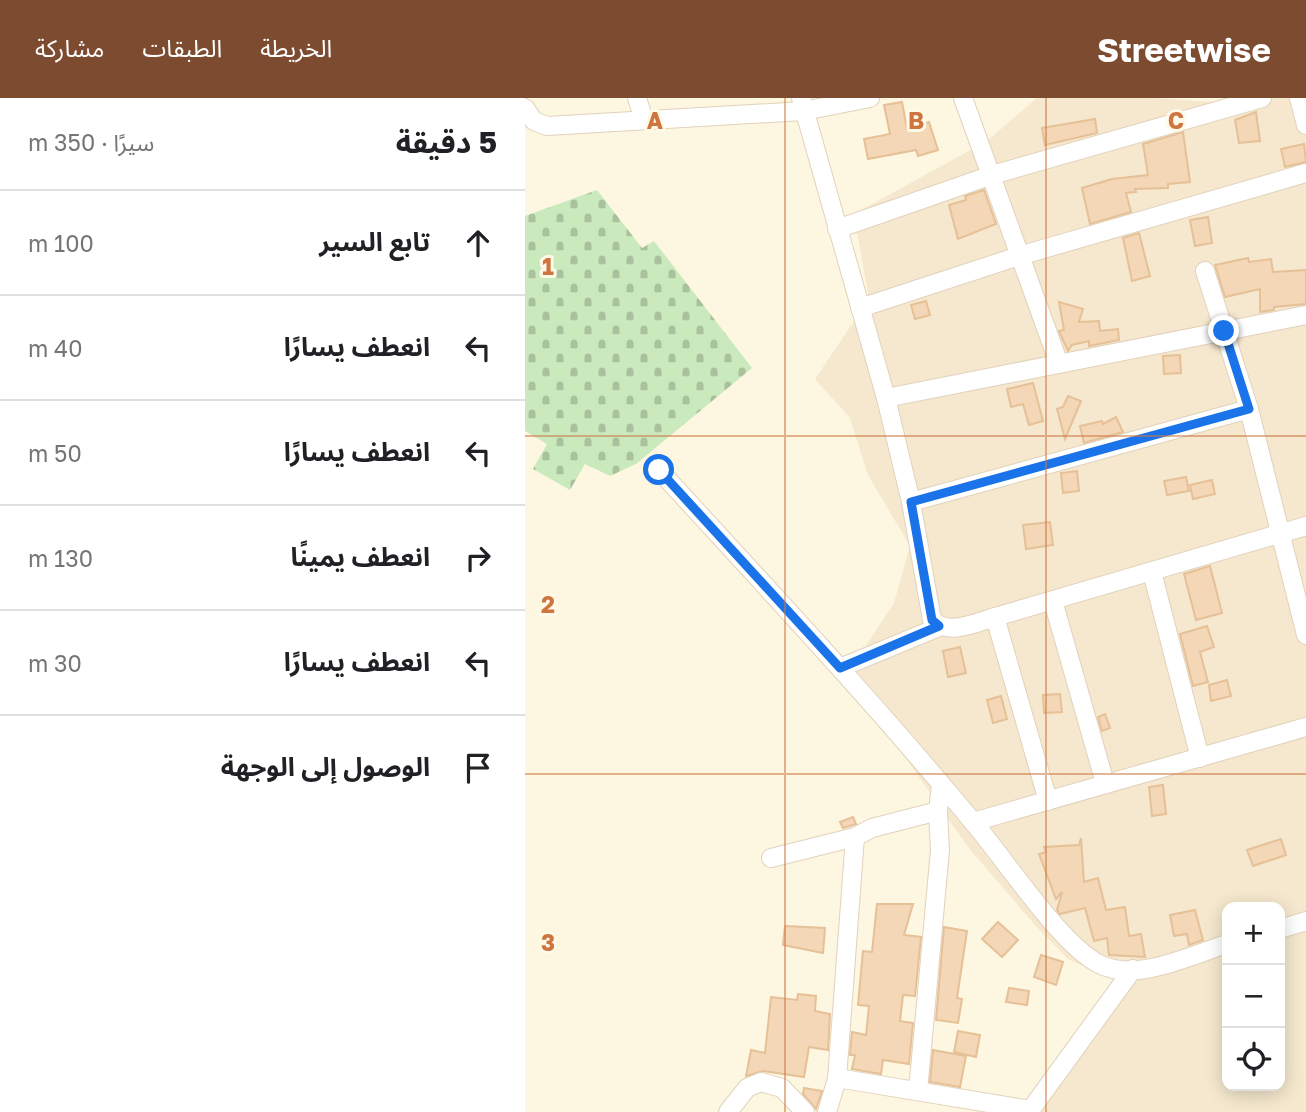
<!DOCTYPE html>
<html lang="ar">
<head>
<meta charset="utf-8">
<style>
  body { margin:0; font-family:"Golos Text","Noto Sans Arabic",sans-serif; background:#f6f6f6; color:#202124; direction:rtl }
  .controls { position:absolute; right:21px; bottom:21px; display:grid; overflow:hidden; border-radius:14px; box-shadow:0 4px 18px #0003 }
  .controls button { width:63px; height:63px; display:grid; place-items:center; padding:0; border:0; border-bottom:2px solid #e0e0e0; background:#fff; color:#202124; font:35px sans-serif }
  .stop { position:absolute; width:21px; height:21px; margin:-16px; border:5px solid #1a73e8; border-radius:50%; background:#fff }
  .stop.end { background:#1a73e8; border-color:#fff; box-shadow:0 2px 7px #0008 }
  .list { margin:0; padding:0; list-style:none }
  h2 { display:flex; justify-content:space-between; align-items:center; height:91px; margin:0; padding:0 28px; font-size:30px }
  h2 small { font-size:23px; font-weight:400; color:#757577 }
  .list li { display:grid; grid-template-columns:46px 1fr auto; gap:21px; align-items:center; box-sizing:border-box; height:105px; padding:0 28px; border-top:2px solid #e0e0e0 }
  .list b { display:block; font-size:26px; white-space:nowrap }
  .list em { font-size:23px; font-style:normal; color:#757577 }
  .icon { flex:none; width:38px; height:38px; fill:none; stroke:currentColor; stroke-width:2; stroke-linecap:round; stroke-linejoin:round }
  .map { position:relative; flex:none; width:781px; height:1014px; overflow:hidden; direction:ltr }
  header { display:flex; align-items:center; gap:42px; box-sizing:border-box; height:98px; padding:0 35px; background:#7c4b30; color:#fff }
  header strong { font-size:33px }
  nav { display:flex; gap:38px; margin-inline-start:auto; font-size:24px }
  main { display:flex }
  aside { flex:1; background:#fff }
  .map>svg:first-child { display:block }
</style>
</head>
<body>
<header>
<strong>Streetwise</strong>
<nav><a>الخريطة</a><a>الطبقات</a><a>مشاركة</a></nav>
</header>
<main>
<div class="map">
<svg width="781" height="1014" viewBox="0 0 781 1014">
  <defs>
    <pattern id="cemetery-stones" width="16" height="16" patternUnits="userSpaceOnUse" patternTransform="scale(1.75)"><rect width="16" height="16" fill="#caeabe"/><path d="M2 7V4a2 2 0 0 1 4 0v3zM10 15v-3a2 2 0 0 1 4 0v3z" fill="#a9c19c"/></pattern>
  </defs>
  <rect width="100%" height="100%" fill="#fdf6e0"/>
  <path fill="#f5e8ce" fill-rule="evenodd" d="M512 0H631L718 6 745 0H781V1014H505L588 882 543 861 509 826 443 749 322 576 369 505 385 448 343 377 325 320 290 281 344 201 329 116 462 43ZM702 809H755V988H702Z"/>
  <polygon fill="url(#cemetery-stones)" points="72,92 117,150 129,143 227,270 111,366 85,378 60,366 45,392 8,371 22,346 0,333 0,118"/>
  <g fill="#f3d7b6" stroke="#e6c096" stroke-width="2">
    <polygon points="377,4 382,31 404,24 413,52 393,58 391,52 343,61 339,41 365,36 359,7"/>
    <polygon points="731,14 735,43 714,45 710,22"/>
    <polygon points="570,21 572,35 520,47 517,30"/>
    <polygon points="658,34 665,84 643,86 643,90 610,91 611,94 601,95 606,114 565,126 557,90 587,81 623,77 618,46"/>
    <polygon points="779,46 781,64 760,69 756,51"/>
    <polygon points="459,92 471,126 433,141 424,107 441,102 440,98"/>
    <polygon points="683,119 687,145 670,148 665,122"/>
    <polygon points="614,135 625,178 607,183 598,140"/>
    <polygon points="723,160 724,164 746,161 748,174 781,172 781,206 749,209 749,212 735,214 735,191 700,199 690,167"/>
    <polygon points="401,203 405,217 390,221 386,207"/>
    <polygon points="534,204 558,211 554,224 574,223 575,233 593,231 594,242 564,248 564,243 547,247 543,253 534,233 539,232"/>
    <polygon points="655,257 656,275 639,276 638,258"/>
    <polygon points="508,285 518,323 504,327 498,306 486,309 482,291"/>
    <polygon points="543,298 556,303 540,341 532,311 538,309"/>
    <polygon points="591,319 598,334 559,345 555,328 577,323 578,326"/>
    <polygon points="552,373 554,393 538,395 536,375"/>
    <polygon points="661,379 664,393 642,397 639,383"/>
    <polygon points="687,382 690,396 668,401 665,387"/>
    <polygon points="525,424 528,447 501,451 498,427"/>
    <polygon points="685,468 697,515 671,522 659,476"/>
    <polygon points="682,528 689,549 675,554 683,584 668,588 655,536"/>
    <polygon points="435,549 441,575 423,579 418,553"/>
    <polygon points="702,582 706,598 686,603 684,587"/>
    <polygon points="535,596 537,614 519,615 518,597"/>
    <polygon points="476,598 482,621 468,625 462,602"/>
    <polygon points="580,616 585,630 577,633 573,619"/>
    <polygon points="638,687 641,716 627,718 624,689"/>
    <polygon points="328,719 331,726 318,730 315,724"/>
    <polygon points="556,740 559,784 573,780 581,812 600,809 604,838 616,836 620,859 584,857 582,840 569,843 560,810 535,816 532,812 537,794 531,801 514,756 521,754 519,749 554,747"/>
    <polygon points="756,741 761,757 728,768 722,752"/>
    <polygon points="352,806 388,806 379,837 396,839 390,898 378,897 375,923 388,925 384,966 358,962 356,976 327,971 330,957 325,957 327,934 341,937 344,908 333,907 338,853 347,854"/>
    <polygon points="670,812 678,842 664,847 662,836 649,838 645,817"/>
    <polygon points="473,824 493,842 477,859 457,841"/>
    <polygon points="260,828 300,830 298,855 258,847"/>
    <polygon points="419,829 442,833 432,900 437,901 433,925 411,922"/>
    <polygon points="516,857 538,864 531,887 509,879"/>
    <polygon points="484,890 504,893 502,907 481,904"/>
    <polygon points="273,896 291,898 290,913 305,916 303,952 284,949 279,979 238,973 221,978 226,952 240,955 246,899 272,902"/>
    <polygon points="433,933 455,937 451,959 429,954"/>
    <polygon points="408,952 441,958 435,989 405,984"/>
    <polygon points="279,990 297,993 291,1011 278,996"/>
  </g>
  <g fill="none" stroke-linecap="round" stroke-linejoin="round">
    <defs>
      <g id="minor">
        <polyline points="112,0 119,22"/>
        <path d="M276 0 361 300 386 404 407 522C424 538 450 525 470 519L781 428"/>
        <polyline points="438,0 534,266"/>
        <polyline points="774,0 781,27"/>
        <polyline points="0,10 9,23 22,28 279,13 345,0"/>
        <polyline points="312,131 467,77 737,0"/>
        <polyline points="680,173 724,311 781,537"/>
        <polyline points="335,210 494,158 781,75"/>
        <polyline points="361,300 781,217"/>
        <path d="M134 372C240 488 348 603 448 724 480 761 534 845 574 866 611 885 666 857 702 846"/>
        <polyline points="386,404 724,311"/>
        <polyline points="627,474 675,660"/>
        <polyline points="528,503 580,685"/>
        <polyline points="470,519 523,703"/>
        <polyline points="315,570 414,529"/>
        <polyline points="448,724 781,629"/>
        <polyline points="246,760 330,739 347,730 413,713"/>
        <polyline points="755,831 781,823"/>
        <polyline points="312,981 330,739"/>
        <polyline points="393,993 415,752 413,713 416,687"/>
        <polyline points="203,1014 222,990 236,984 257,990 280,1014"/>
        <polyline points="302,1014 312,981 318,981 506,1012"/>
        <polyline points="504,1014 608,871"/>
      </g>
    </defs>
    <use href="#minor" stroke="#e1d2bb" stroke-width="20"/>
    <use href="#minor" stroke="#fff" stroke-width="18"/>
  </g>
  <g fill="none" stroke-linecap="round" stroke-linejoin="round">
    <polyline stroke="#1a73e8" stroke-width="9" points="134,372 315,570 414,528 407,522 386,404 724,311 699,233"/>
  </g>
  <path fill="none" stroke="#ce7641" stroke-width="2" stroke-opacity="0.55" d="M260 0V1014M521 0V1014M0 338H781M0 676H781"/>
  <g font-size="23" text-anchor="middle" font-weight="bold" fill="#ce7641" stroke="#fff9e7" stroke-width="6" stroke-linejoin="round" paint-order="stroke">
    <text x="130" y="31">A</text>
    <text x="391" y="31">B</text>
    <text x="651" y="31">C</text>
    <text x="23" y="177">1</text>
    <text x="23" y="515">2</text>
    <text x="23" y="853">3</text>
  </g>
</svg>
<div class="controls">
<button>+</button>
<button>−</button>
<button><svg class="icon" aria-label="locate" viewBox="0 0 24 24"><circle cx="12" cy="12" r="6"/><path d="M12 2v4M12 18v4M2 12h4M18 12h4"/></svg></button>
</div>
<div class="stop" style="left:134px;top:372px"></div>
<div class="stop end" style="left:699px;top:233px"></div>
</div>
<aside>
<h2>5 دقيقة<small>سيرًا · 350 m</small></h2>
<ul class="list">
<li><svg class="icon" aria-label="ahead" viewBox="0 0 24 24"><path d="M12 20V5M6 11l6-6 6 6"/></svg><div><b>تابع السير</b></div><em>100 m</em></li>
<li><svg class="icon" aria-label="left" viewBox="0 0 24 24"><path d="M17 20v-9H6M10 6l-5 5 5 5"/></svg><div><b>انعطف يسارًا</b></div><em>40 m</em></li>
<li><svg class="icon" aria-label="left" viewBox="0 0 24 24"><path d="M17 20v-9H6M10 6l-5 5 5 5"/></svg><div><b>انعطف يسارًا</b></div><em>50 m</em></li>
<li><svg class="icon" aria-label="right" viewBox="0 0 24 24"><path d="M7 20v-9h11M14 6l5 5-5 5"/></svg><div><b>انعطف يمينًا</b></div><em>130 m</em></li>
<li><svg class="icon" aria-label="left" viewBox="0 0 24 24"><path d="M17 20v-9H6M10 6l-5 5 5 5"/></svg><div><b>انعطف يسارًا</b></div><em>30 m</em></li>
<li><svg class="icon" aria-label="arrive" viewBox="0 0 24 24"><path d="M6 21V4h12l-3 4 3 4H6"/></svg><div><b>الوصول إلى الوجهة</b></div></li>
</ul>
</aside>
</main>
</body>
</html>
